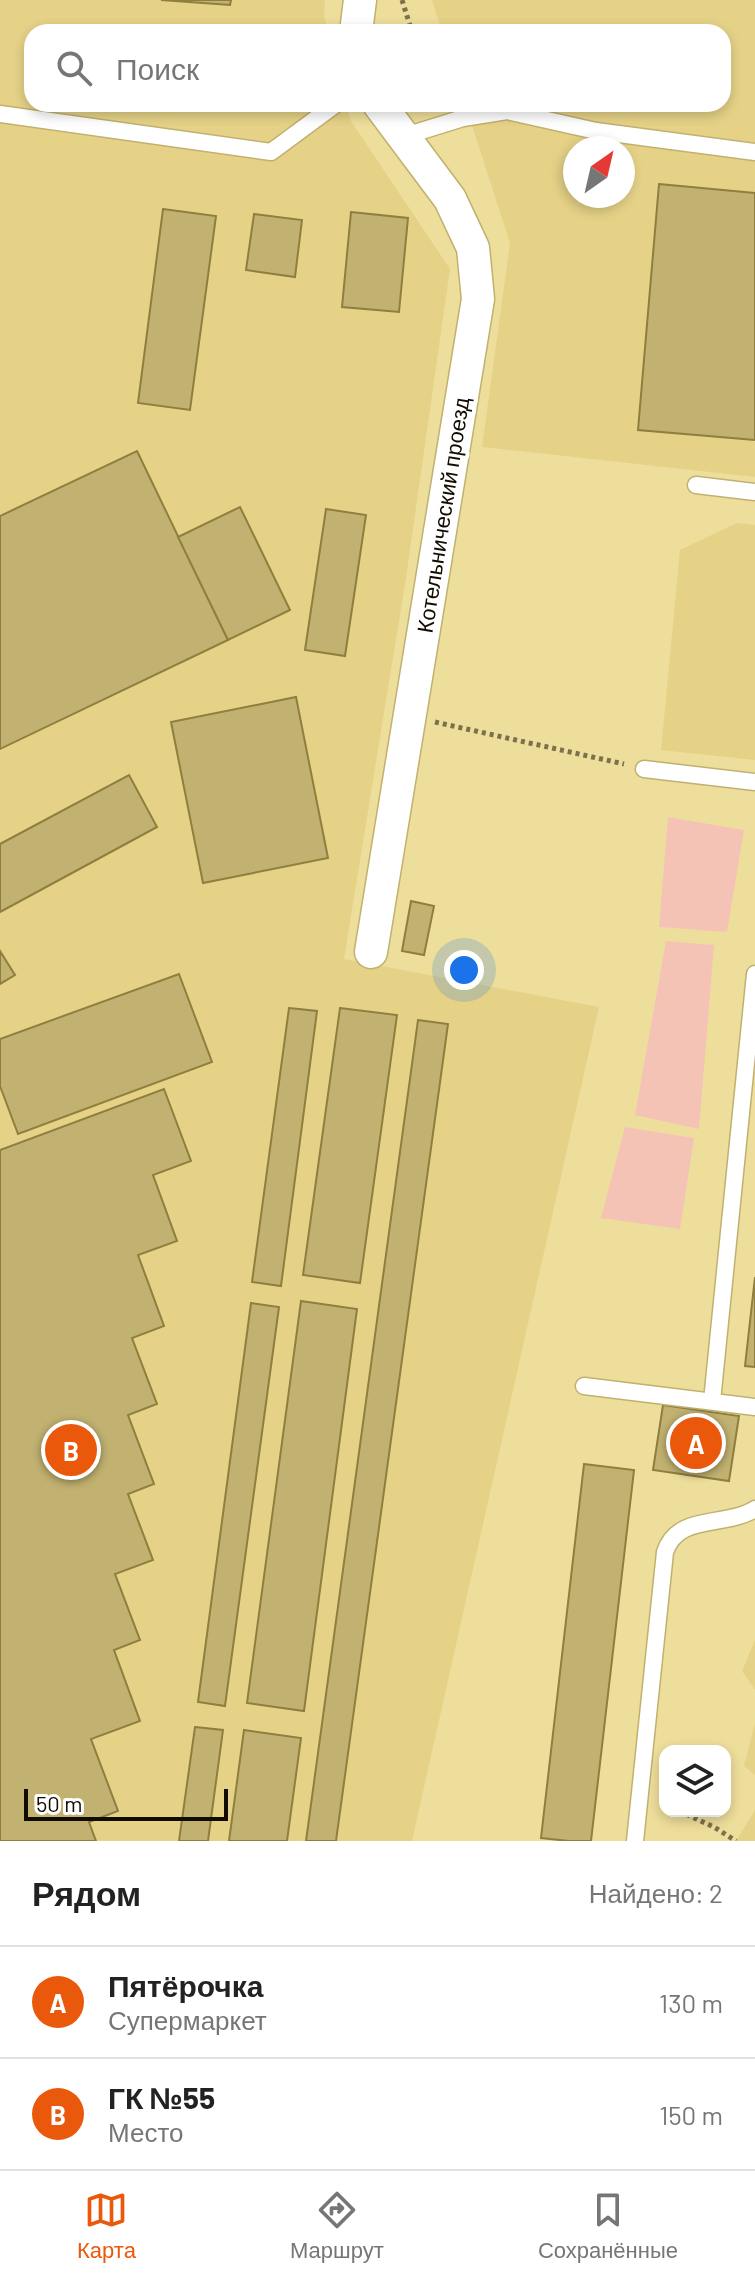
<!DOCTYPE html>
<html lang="ru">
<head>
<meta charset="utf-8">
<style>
  body { margin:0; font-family:Barlow,sans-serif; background:#f2f2f2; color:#222 }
  .controls { position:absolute; right:24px; bottom:24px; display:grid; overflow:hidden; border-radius:16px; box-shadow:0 4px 12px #0003 }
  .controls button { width:72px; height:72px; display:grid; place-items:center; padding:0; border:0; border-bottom:2px solid #e0e0e0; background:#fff; color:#222; font:40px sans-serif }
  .compass { position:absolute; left:563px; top:136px; width:72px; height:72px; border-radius:50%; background:#fff; box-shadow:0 4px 12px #0003; rotate:34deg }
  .scale { position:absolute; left:24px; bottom:20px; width:204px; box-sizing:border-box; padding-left:8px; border:4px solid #120b00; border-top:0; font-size:22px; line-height:28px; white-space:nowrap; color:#120b00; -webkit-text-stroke:6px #fefefe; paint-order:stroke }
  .you { position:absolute; left:464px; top:970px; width:28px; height:28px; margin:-20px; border:6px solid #fff; border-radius:50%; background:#1a73e8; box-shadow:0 0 0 12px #1a73e833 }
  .badge { display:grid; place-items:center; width:52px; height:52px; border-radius:50%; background:#ea580c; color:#fff; font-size:26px; font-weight:700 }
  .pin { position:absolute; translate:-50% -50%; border:4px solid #fff; box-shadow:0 2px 8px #0006 }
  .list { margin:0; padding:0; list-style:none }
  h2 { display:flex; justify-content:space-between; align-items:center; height:104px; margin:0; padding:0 32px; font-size:34px }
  h2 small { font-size:26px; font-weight:400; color:#767676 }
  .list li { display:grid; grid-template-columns:52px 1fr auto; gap:24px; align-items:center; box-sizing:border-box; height:112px; padding:0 32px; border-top:2px solid #e0e0e0 }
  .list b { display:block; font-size:30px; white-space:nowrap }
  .list p { margin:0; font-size:26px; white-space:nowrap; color:#767676 }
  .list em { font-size:26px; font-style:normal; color:#767676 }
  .icon { flex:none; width:44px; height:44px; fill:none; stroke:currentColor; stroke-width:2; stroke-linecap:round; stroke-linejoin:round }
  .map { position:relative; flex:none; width:755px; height:1841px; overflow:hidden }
  .search { position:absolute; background:#fff; box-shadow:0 4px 12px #0003; left:24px; right:24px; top:24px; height:88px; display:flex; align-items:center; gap:20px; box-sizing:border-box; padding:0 28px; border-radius:24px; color:#767676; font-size:30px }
  .sheet { height:328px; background:#fff }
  nav { display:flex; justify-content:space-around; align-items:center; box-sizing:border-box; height:112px; border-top:2px solid #e0e0e0; background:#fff; font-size:22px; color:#767676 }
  nav a { display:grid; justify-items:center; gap:4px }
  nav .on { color:#ea580c }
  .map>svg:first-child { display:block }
</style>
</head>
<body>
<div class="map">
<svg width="755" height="1841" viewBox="0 0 755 1841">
  <rect width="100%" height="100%" fill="#eede9b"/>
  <g fill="#e5d287" fill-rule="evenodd">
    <polygon points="0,0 325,0 324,16 328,32 32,32 32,104 346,104 351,121 450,269 406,578 344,959 599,1007 412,1841 0,1841"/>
    <path d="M432 0H755V477L482 447 510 243 465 104H723V32H442ZM575 148H623V196H575Z"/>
    <polygon points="737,523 755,525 755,760 661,750 680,550"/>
    <polygon points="755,1640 755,1690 742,1671"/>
    <polygon points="755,1723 755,1775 744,1766"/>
    <polygon points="755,1810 755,1841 736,1841"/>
  </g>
  <g fill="#f5c3b5">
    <polygon points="668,817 744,830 727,932 659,927"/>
    <polygon points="666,941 714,945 699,1129 635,1115"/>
    <polygon points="625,1127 694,1138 680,1229 601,1218"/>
  </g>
  <g fill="#c2b271" stroke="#8f7f3e" stroke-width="2">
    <polygon points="161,0 231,0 230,5"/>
    <polygon points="659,184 755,193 755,440 638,430"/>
    <polygon points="163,209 216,216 190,410 138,403"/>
    <polygon points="351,212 408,218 399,312 342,307"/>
    <polygon points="254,214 302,220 295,277 246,270"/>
    <polygon points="137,451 228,640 0,749 0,516"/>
    <polygon points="240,507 290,610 228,640 178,537"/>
    <polygon points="326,509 366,515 345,656 305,650"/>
    <polygon points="296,697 328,858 203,883 171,722"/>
    <polygon points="129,775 157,827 0,912 0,844"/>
    <polygon points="411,901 434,906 424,955 402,951"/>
    <polygon points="0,951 15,975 0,984"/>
    <polygon points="179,974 212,1062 18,1134 0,1086 0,1039"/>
    <polygon points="289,1008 317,1011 281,1286 252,1282"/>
    <polygon points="340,1008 397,1015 360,1283 303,1275"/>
    <polygon points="418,1020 448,1024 336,1841 306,1841"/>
    <polygon points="164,1089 191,1161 153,1175 177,1241 138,1255 164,1326 132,1338 157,1404 128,1415 154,1484 128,1494 153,1560 115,1574 140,1640 114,1650 140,1721 91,1739 118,1811 89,1822 96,1841 0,1841 0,1150"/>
    <polygon points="755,1277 755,1367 745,1366"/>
    <polygon points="301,1301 357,1309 304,1711 247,1703"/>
    <polygon points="251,1303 279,1307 225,1706 198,1702"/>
    <polygon points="663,1405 739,1416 729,1481 653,1470"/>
    <polygon points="584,1464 634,1470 591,1841 569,1841 541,1838"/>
    <polygon points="195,1727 223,1730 208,1841 179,1841"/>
    <polygon points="244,1730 301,1738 287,1841 229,1841"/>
  </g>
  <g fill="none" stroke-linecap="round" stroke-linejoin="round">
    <defs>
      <g id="lane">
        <polyline points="0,114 271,152 336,104"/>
        <polyline points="405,136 463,118 507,111 596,131 755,152"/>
        <polyline points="696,485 755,492"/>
        <polyline points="644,769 755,782"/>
        <polyline points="584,1386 755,1407"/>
        <polyline points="712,1401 755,974"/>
        <path d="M635 1841 665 1552C678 1513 724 1528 755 1509"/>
      </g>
      <g id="street">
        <polyline points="356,32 360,0"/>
        <polyline points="371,952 478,299 473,248 450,199 379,104"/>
      </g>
    </defs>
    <use href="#lane" stroke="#c1b16f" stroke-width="19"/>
    <use href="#street" stroke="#c1b16f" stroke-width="35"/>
    <g stroke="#7c714b" stroke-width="5" stroke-dasharray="4 4" stroke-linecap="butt">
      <polyline points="402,0 412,32"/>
      <polyline points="435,722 624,764"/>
      <polyline points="679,1811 714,1827 736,1841"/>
    </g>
    <use href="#lane" stroke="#fff" stroke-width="16"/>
    <use href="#street" stroke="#fff" stroke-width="32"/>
  </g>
  <g text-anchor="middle" stroke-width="8" stroke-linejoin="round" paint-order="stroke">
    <g font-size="22" fill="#120b00" stroke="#fefefe">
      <text transform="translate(443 515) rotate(-81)" y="8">Котельнический проезд</text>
    </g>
  </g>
</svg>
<div class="controls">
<button><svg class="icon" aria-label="layers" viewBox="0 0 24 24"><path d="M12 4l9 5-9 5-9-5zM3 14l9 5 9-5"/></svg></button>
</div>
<svg class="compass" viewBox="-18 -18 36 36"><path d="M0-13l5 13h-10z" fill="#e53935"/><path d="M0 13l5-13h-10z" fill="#767676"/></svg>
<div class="scale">50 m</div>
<div class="you"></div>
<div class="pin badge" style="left:696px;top:1443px">A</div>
<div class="pin badge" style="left:71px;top:1450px">B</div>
<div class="search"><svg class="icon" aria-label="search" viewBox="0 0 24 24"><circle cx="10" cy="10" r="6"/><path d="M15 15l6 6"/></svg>Поиск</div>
</div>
<section class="sheet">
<h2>Рядом<small>Найдено: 2</small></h2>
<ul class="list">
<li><span class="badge">A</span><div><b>Пятёрочка</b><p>Супермаркет</p></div><em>130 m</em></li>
<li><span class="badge">B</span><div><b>ГК №55</b><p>Место</p></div><em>150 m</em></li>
</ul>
</section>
<nav>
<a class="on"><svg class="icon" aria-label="map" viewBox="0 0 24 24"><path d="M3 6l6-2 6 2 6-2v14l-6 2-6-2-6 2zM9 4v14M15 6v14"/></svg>Карта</a>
<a><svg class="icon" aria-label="directions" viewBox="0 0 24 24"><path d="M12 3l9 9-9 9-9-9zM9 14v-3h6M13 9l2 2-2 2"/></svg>Маршрут</a>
<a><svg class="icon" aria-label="saved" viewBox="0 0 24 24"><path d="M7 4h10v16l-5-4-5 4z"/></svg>Сохранённые</a>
</nav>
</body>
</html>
